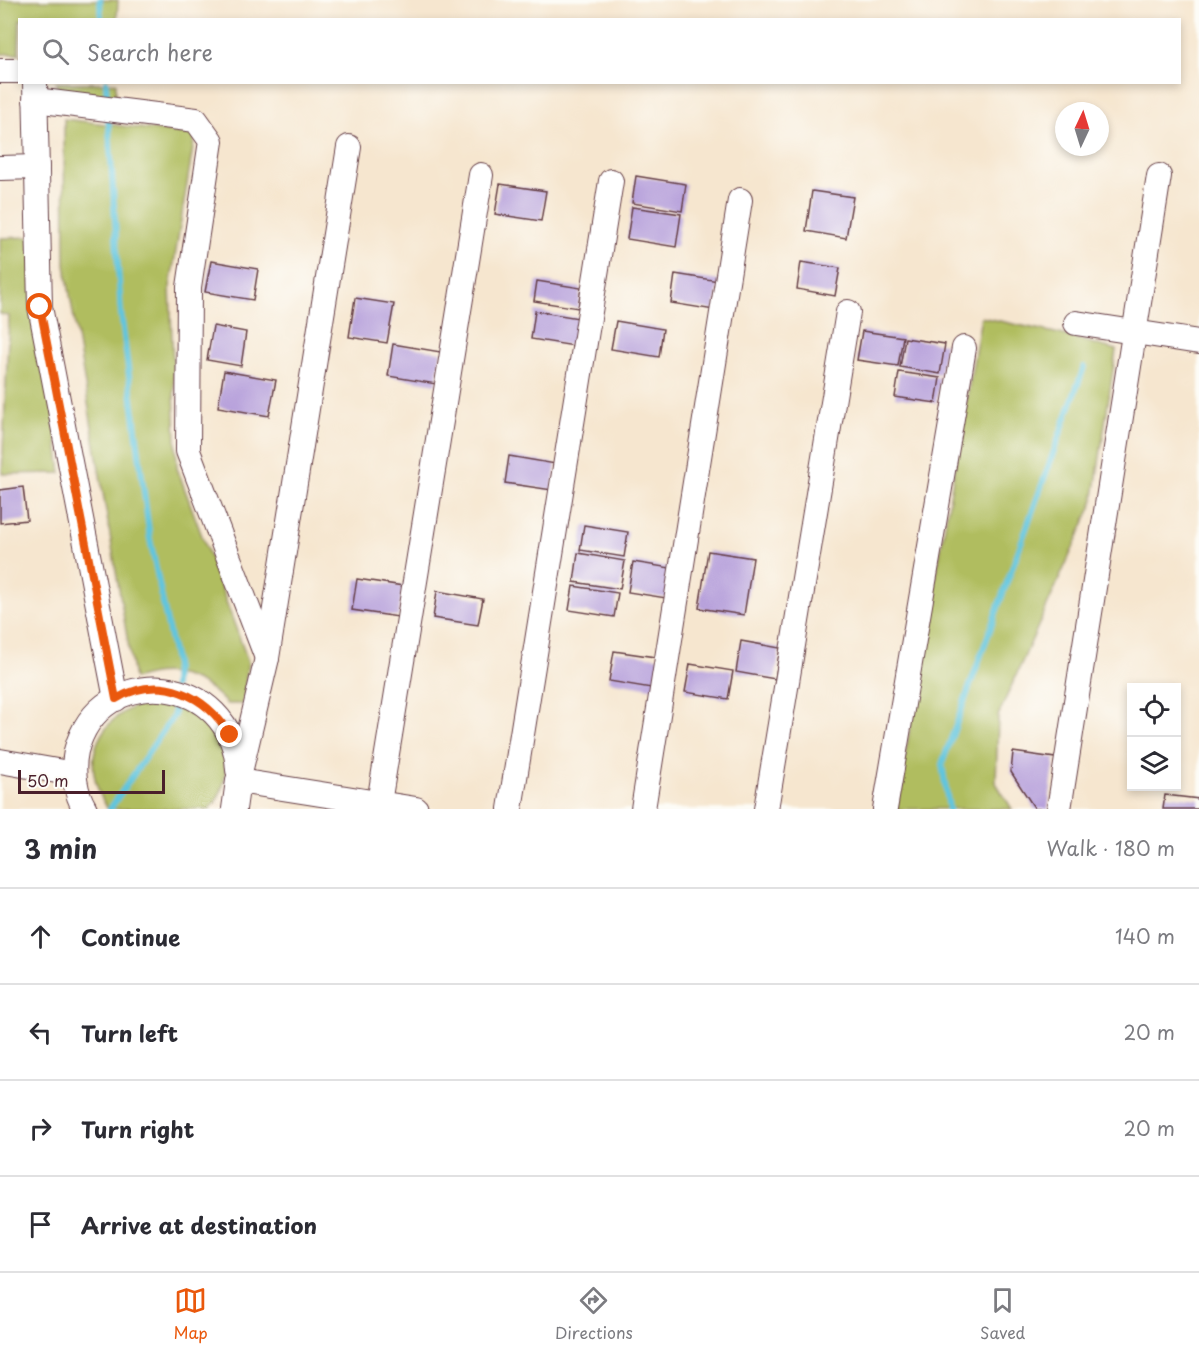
<!DOCTYPE html>
<html lang="en">
<head>
<meta charset="utf-8">
<style>
  body { margin:0; font-family:"Playpen Sans",sans-serif; background:#f7f7f7; color:#2b2b33 }
  .controls { position:absolute; right:18px; bottom:18px; display:grid; overflow:hidden; border-radius:0px; box-shadow:0 3px 9px #0003 }
  .controls button { width:54px; height:54px; display:grid; place-items:center; padding:0; border:0; border-bottom:2px solid #e1e1e2; background:#fff; color:#2b2b33; font:30px sans-serif }
  .compass { position:absolute; left:1055px; top:102px; width:54px; height:54px; border-radius:50%; background:#fff; box-shadow:0 3px 9px #0003; rotate:4deg }
  .scale { position:absolute; left:18px; bottom:15px; width:147px; box-sizing:border-box; padding-left:6px; border:3px solid #4a1f2b; border-top:0; font-size:16px; line-height:21px; white-space:nowrap; color:#4a1f2b; -webkit-text-stroke:4px #fdfcf7; paint-order:stroke }
  .stop { position:absolute; width:18px; height:18px; margin:-14px; border:4px solid #ea580c; border-radius:50%; background:#fff }
  .stop.end { background:#ea580c; border-color:#fff; box-shadow:0 2px 6px #0008 }
  .list { margin:0; padding:0; list-style:none }
  h2 { display:flex; justify-content:space-between; align-items:center; height:78px; margin:0; padding:0 24px; font-size:26px }
  h2 small { font-size:20px; font-weight:400; color:#7c7c81 }
  .list li { display:grid; grid-template-columns:39px 1fr auto; gap:18px; align-items:center; box-sizing:border-box; height:96px; padding:0 24px; border-top:2px solid #e1e1e2 }
  .list b { display:block; font-size:22px; white-space:nowrap }
  .list em { font-size:20px; font-style:normal; color:#7c7c81 }
  .icon { flex:none; width:33px; height:33px; fill:none; stroke:currentColor; stroke-width:2; stroke-linecap:round; stroke-linejoin:round }
  .map { position:relative; flex:none; width:1199px; height:809px; overflow:hidden }
  .search { position:absolute; background:#fff; box-shadow:0 3px 9px #0003; left:18px; right:18px; top:18px; height:66px; display:flex; align-items:center; gap:15px; box-sizing:border-box; padding:0 21px; border-radius:0px; color:#7c7c81; font-size:22px }
  .sheet { height:462px; background:#fff }
  nav { display:flex; justify-content:space-around; align-items:center; box-sizing:border-box; height:84px; border-top:2px solid #e1e1e2; background:#fff; font-size:16px; color:#7c7c81 }
  nav a { display:grid; justify-items:center; gap:3px }
  nav .on { color:#ea580c }
  .map>svg:first-child { display:block }
</style>
</head>
<body>
<div class="map">
<svg width="1199" height="809" viewBox="0 0 1199 809">
  <rect width="100%" height="100%" fill="#fdfcf7"/>
  <filter id="ink" filterUnits="userSpaceOnUse"><feTurbulence type="fractalNoise" baseFrequency=".0167" numOctaves="2"/><feDisplacementMap in="SourceGraphic" scale="12" xChannelSelector="R" yChannelSelector="G"/><feConvolveMatrix kernelMatrix="1 2 1 2 8 2 1 2 1" color-interpolation-filters="sRGB"/></filter>
  <filter id="wash" filterUnits="userSpaceOnUse"><feTurbulence type="fractalNoise" baseFrequency=".008" numOctaves="4" result="noise"/><feDisplacementMap in="SourceGraphic" scale="24" xChannelSelector="R" yChannelSelector="G"/><feGaussianBlur stdDeviation="1.35" result="paint"/><feColorMatrix in="noise" values="0 0 0 0 0 0 0 0 0 0 0 0 0 0 0 0 0 1.4 0 .05"/><feComposite in="paint" operator="in"/></filter>
  <g filter="url(#wash)">
    <rect width="100%" height="100%" fill="#f6e6cf"/>
    <g fill="#b0bd5e" stroke="#7d6e44" stroke-width="1.5">
      <polygon points="0,0 118,0 117,19 20,20 19,54 0,54"/>
      <polygon points="56,83 116,83 116,96 59,91"/>
      <path d="M64 119 195 135 170 287 177 468 248 661 243 704H227C201 676 170 666 134 679L65 265Z"/>
      <polygon points="31,237 61,473 2,474 9,316 0,314 0,238"/>
      <polygon points="981,317 1060,334 1116,350 1093,503 998,716 996,783 1012,809 896,809"/>
      <path d="M152 701C161 701 172 701 180 704 222 721 241 773 210 809H108C77 762 97 713 152 701Z"/>
    </g>
    <g fill="none" stroke-linecap="round" stroke-linejoin="round">
      <g stroke="#61c5de" stroke-width="6">
        <polyline points="100,0 101,20"/>
        <polyline points="106,82 107,103"/>
        <polyline points="108,113 121,313 150,539 175,662 174,686"/>
        <polyline points="110,809 174,715 174,696"/>
        <polyline points="949,809 942,764 1084,367"/>
      </g>
    </g>
    <g id="blocks">
      <g fill="#b7a1db">
        <polygon points="636,176 686,184 682,211 632,203"/>
        <polygon points="500,184 546,191 541,221 495,214"/>
        <polygon points="812,191 853,197 846,238 806,231"/>
        <polygon points="632,207 681,214 676,247 627,239"/>
        <polygon points="211,261 258,269 253,300 205,292"/>
        <polygon points="801,262 840,268 835,296 797,289"/>
        <polygon points="675,274 719,281 714,310 671,303"/>
        <polygon points="537,281 581,288 578,308 534,301"/>
        <polygon points="355,298 394,304 387,343 349,337"/>
        <polygon points="535,311 579,318 574,346 531,339"/>
        <polygon points="616,321 663,329 659,357 611,349"/>
        <polygon points="213,326 246,332 241,366 207,360"/>
        <polygon points="862,331 903,337 898,366 857,360"/>
        <polygon points="905,338 945,344 940,374 900,367"/>
        <polygon points="393,344 441,352 436,384 388,376"/>
        <polygon points="224,371 276,380 269,416 218,407"/>
        <polygon points="899,372 940,378 936,403 895,397"/>
        <polygon points="509,456 556,464 552,490 505,483"/>
        <polygon points="23,487 27,520 0,523 0,490"/>
        <polygon points="584,525 628,532 624,557 580,550"/>
        <polygon points="708,551 753,558 744,615 699,608"/>
        <polygon points="578,553 625,561 620,589 574,582"/>
        <polygon points="633,562 677,569 672,599 628,592"/>
        <polygon points="357,579 403,586 398,617 352,610"/>
        <polygon points="573,586 618,593 614,617 569,610"/>
        <polygon points="437,591 483,599 478,625 433,618"/>
        <polygon points="741,641 780,648 775,679 736,672"/>
        <polygon points="614,651 662,658 657,689 609,681"/>
        <polygon points="690,664 733,671 728,699 685,692"/>
        <polygon points="1013,752 1055,758 1048,809 1035,809 1011,772"/>
        <polygon points="1165,795 1199,799 1199,809 1163,809"/>
      </g>
    </g>
  </g>
  <g filter="url(#ink)">
    <use href="#blocks" fill-opacity="0" stroke="#643d44" stroke-width="1.5"/>
    <g fill="none" stroke-linecap="round" stroke-linejoin="round">
      <defs>
        <g id="minor">
          <polyline points="0,71 20,71"/>
          <polyline points="35,82 40,307 116,699"/>
          <polyline points="35,100 196,120 211,141 189,287 188,451 267,658"/>
          <polyline points="0,168 37,167"/>
          <polyline points="1076,323 1199,342"/>
          <polyline points="0,761 74,774"/>
          <polyline points="238,781 416,809"/>
          <path d="M85 809C75 793 72 770 76 751 100 658 233 673 238 770"/>
          <polyline points="234,809 238,781 267,658 349,147"/>
          <polyline points="378,809 481,175"/>
          <polyline points="510,809 611,181"/>
          <polyline points="643,809 740,200"/>
          <polyline points="766,809 848,312"/>
          <polyline points="885,809 964,348"/>
          <polyline points="1059,809 1159,176"/>
        </g>
      </defs>
      <use href="#minor" stroke="#643d44" stroke-width="26"/>
      <use href="#minor" stroke="#fff" stroke-width="24"/>
    </g>
  </g>
  <g fill="none" stroke-linecap="round" stroke-linejoin="round" filter="url(#ink)">
    <path stroke="#ea580c" stroke-width="8" d="M40 307 116 699C160 673 206 695 230 735"/>
  </g>
</svg>
<div class="controls">
<button><svg class="icon" aria-label="locate" viewBox="0 0 24 24"><circle cx="12" cy="12" r="6"/><path d="M12 2v4M12 18v4M2 12h4M18 12h4"/></svg></button>
<button><svg class="icon" aria-label="layers" viewBox="0 0 24 24"><path d="M12 4l9 5-9 5-9-5zM3 14l9 5 9-5"/></svg></button>
</div>
<svg class="compass" viewBox="-18 -18 36 36"><path d="M0-13l5 13h-10z" fill="#e53935"/><path d="M0 13l5-13h-10z" fill="#7c7c81"/></svg>
<div class="scale">50 m</div>
<div class="stop" style="left:40px;top:307px"></div>
<div class="stop end" style="left:230px;top:735px"></div>
<div class="search"><svg class="icon" aria-label="search" viewBox="0 0 24 24"><circle cx="10" cy="10" r="6"/><path d="M15 15l6 6"/></svg>Search here</div>
</div>
<section class="sheet">
<h2>3 min<small>Walk · 180 m</small></h2>
<ul class="list">
<li><svg class="icon" aria-label="ahead" viewBox="0 0 24 24"><path d="M12 20V5M6 11l6-6 6 6"/></svg><div><b>Continue</b></div><em>140 m</em></li>
<li><svg class="icon" aria-label="left" viewBox="0 0 24 24"><path d="M17 20v-9H6M10 6l-5 5 5 5"/></svg><div><b>Turn left</b></div><em>20 m</em></li>
<li><svg class="icon" aria-label="right" viewBox="0 0 24 24"><path d="M7 20v-9h11M14 6l5 5-5 5"/></svg><div><b>Turn right</b></div><em>20 m</em></li>
<li><svg class="icon" aria-label="arrive" viewBox="0 0 24 24"><path d="M6 21V4h12l-3 4 3 4H6"/></svg><div><b>Arrive at destination</b></div></li>
</ul>
</section>
<nav>
<a class="on"><svg class="icon" aria-label="map" viewBox="0 0 24 24"><path d="M3 6l6-2 6 2 6-2v14l-6 2-6-2-6 2zM9 4v14M15 6v14"/></svg>Map</a>
<a><svg class="icon" aria-label="directions" viewBox="0 0 24 24"><path d="M12 3l9 9-9 9-9-9zM9 14v-3h6M13 9l2 2-2 2"/></svg>Directions</a>
<a><svg class="icon" aria-label="saved" viewBox="0 0 24 24"><path d="M7 4h10v16l-5-4-5 4z"/></svg>Saved</a>
</nav>
</body>
</html>
